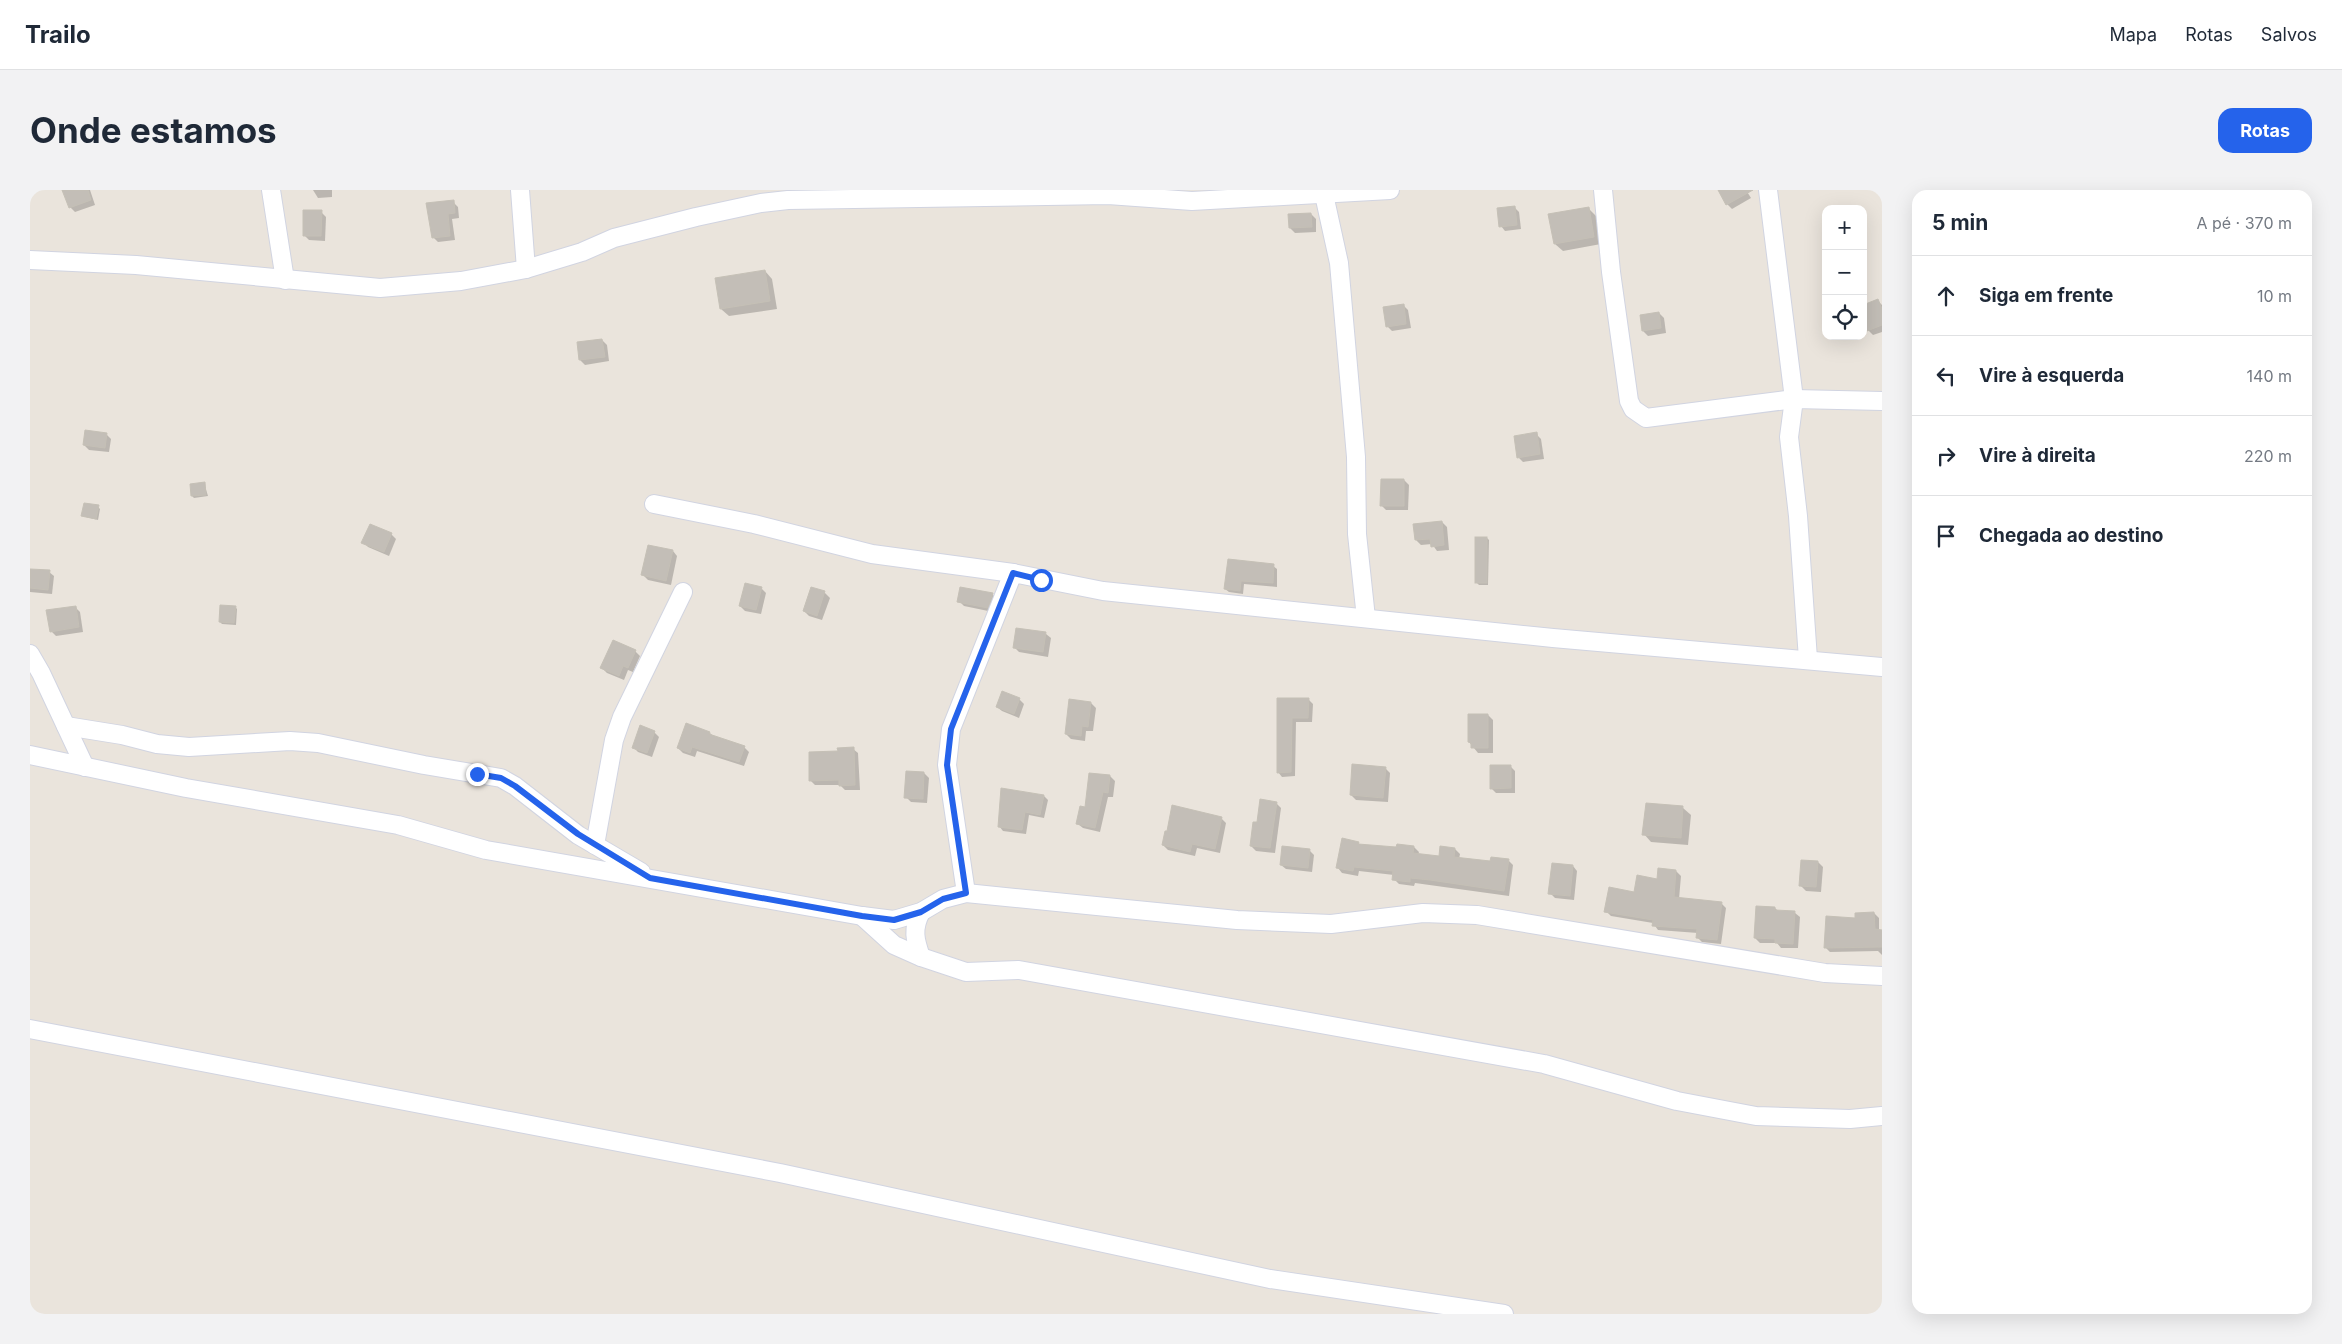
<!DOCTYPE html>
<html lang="pt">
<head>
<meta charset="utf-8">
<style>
  body { margin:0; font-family:Inter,sans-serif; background:#f2f2f3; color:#1f2937 }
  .controls { position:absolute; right:15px; top:15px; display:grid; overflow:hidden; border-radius:10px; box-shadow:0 5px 20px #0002 }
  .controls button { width:45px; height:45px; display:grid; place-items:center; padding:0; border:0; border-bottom:1px solid #e0e1e3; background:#fff; color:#1f2937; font:25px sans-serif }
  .stop { position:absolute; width:15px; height:15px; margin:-11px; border:4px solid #2563eb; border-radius:50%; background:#fff }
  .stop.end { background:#2563eb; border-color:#fff; box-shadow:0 1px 5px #0008 }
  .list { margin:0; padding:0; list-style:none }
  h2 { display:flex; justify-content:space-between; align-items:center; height:65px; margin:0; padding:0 20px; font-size:21px }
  h2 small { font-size:16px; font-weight:400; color:#747a83 }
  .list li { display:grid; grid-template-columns:32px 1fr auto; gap:15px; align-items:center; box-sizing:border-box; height:80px; padding:0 20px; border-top:1px solid #e0e1e3 }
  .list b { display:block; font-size:19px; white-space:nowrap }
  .list em { font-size:16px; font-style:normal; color:#747a83 }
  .icon { flex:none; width:28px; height:28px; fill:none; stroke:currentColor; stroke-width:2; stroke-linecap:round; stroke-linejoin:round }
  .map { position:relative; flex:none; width:1852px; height:1124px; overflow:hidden; border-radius:15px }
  header { display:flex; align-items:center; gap:30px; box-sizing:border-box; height:70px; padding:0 25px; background:#fff; border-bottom:1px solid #e0e1e3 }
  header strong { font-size:24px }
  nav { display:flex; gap:28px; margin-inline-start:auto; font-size:18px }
  .intro { display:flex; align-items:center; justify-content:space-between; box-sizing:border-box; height:120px; padding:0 30px }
  h1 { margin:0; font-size:35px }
  .button { padding:12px 22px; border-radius:15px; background:#2563eb; color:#fff; font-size:18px; font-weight:700 }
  main { display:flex; gap:30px; padding:0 30px }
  aside { flex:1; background:#fff; border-radius:15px; box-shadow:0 5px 20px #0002 }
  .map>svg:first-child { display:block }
</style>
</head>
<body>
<header>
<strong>Trailo</strong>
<nav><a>Mapa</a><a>Rotas</a><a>Salvos</a></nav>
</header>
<div class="intro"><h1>Onde estamos</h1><a class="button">Rotas</a></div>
<main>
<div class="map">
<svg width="1852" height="1124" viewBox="0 0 1852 1124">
  <rect width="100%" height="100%" fill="#eae4dc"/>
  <g fill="#0003">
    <polygon points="40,0 60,0 65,15 45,22 40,17"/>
    <polygon points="283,0 302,0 302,7 288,8"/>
    <polygon points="1696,0 1716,0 1721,8 1702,19 1697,14"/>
    <polygon points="423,12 428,17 429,28 422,29 425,50 408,52 403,47 397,14"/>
    <polygon points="1484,17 1489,22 1491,39 1475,41 1471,36"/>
    <polygon points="1558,18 1566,26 1571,54 1533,61 1525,54"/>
    <polygon points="291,22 296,27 295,51 279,50 274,45"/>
    <polygon points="1281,24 1286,29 1286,42 1265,43 1260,38"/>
    <polygon points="735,81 742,89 747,119 699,126 691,119"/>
    <polygon points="1848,111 1852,115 1852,142 1843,145 1838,140"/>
    <polygon points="1373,115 1378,120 1381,138 1362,141 1357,136"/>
    <polygon points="1629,123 1634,128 1636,143 1618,146 1613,141"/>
    <polygon points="572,150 577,155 579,171 555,175 550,170"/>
    <polygon points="76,244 81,249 79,262 59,260 54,255"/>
    <polygon points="1506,244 1511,249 1514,269 1493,272 1488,267"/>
    <polygon points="1374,290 1379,295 1378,320 1356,320 1351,315"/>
    <polygon points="174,293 178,306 164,308 162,306"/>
    <polygon points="68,317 70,319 68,330 52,326"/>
    <polygon points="1412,332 1417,337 1419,360 1407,361 1402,354 1391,355 1386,350"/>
    <polygon points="361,344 366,349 359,366 338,357 333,352"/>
    <polygon points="1457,348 1459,350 1458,395 1449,395 1446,392"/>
    <polygon points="643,361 647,366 641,395 618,390 613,385"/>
    <polygon points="1199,370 1243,376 1247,379 1247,397 1214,394 1213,404 1199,402 1195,399"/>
    <polygon points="0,380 19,382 24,386 22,404 0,402"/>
    <polygon points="731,398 736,403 731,424 715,421 710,416"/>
    <polygon points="782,398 795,403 800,408 792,430 779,426 774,421"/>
    <polygon points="962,404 967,409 963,422 934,416 929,411"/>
    <polygon points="45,417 50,422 53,442 26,446 21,441"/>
    <polygon points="205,417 207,419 206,435 192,434 190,432"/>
    <polygon points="987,439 1016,444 1021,448 1018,467 989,462 984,457"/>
    <polygon points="605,461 610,466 603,482 598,480 594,490 577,483 572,478"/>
    <polygon points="989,509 994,514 989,528 972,521 967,517"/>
    <polygon points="1248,509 1278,509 1283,514 1282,532 1266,532 1265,586 1252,587 1248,582"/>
    <polygon points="1061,513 1066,518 1063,541 1056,541 1055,551 1041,549 1036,544"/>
    <polygon points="1458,525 1463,530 1463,563 1448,563 1439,552"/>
    <polygon points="624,542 629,547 622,567 608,562 604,558"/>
    <polygon points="680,543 684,547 714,557 719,562 714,576 667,561 665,567 653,563 648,558"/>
    <polygon points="823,559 828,563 830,600 815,600 810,595 785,595 780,590 809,563"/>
    <polygon points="1480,576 1485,581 1485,603 1466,603 1461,598"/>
    <polygon points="1355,578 1360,583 1358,612 1326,610 1321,605"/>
    <polygon points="894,583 899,588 897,613 881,612 876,607"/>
    <polygon points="1060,585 1080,586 1085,591 1083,607 1078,607 1070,642 1053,638 1048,634 1056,618"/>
    <polygon points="1014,606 1018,610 1014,628 999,625 996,644 973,641 969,636"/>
    <polygon points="1246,613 1251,618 1245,663 1226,661 1221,656"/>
    <polygon points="1617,614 1653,618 1661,625 1658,655 1621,652 1614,644"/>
    <polygon points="1191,628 1196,633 1190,663 1167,658 1165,666 1138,660 1133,655"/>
    <polygon points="1328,653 1331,655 1367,659 1384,657 1389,662 1388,665 1410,668 1425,659 1430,664 1429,669 1461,672 1478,670 1483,675 1479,706 1385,693 1384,696 1369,694 1364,689 1364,685 1329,681 1328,686 1312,683 1308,678"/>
    <polygon points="1279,660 1284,665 1282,682 1256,679 1251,675"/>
    <polygon points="1788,672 1793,677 1791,702 1776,701 1771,696"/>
    <polygon points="1543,676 1547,681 1544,710 1525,708 1520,703"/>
    <polygon points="1646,681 1651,686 1649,709 1691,713 1696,718 1691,754 1672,752 1667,747 1668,743 1628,740 1623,733 1581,726 1576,721"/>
    <polygon points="1745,718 1749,722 1765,723 1770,727 1768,758 1751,758 1747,753 1730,753 1725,748"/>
    <polygon points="1844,723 1849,728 1849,741 1852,741 1852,765 1848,761 1800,762 1795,757 1826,729"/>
  </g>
  <g fill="#c3beb7" stroke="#c5c0b6">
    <polygon points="32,0 58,0 61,10 39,18"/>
    <polygon points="1688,0 1723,0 1696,15"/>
    <polygon points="424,10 425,23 418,24 420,46 402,48 396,13"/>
    <polygon points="1485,16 1487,35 1469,37 1467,18"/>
    <polygon points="1559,17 1564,47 1524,54 1518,24"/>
    <polygon points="273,20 292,20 291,46 273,46"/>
    <polygon points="1281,23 1282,37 1259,38 1258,24"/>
    <polygon points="735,80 740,111 690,119 685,88"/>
    <polygon points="1848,109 1852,119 1852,135 1837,141 1833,130 1833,115"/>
    <polygon points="1374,114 1376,134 1356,137 1353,117"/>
    <polygon points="1629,122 1631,138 1612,141 1610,125"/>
    <polygon points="572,149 575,167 549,170 547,152"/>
    <polygon points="55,240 77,243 75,258 53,255"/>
    <polygon points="1507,242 1510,264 1487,268 1484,246"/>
    <polygon points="1351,289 1374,289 1374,316 1350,316"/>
    <polygon points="175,292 176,305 161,306 160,294"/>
    <polygon points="54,313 69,315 66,329 51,326"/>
    <polygon points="1412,331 1414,355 1401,357 1400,349 1385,350 1383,334"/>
    <polygon points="340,334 362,343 354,362 331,353"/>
    <rect x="1445" y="347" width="12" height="46"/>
    <polygon points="618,355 643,360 636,391 611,385"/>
    <polygon points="1198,369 1244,374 1243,393 1211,391 1210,401 1194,399"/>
    <polygon points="0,379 20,380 18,400 0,398"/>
    <polygon points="715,393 732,397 726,420 709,416"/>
    <polygon points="781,397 795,401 787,426 773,421"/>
    <polygon points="930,397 963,403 958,418 927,412"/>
    <polygon points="190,415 206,416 204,433 189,432"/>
    <polygon points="46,416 49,437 20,442 16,420"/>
    <polygon points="986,438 1016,442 1013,462 983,458"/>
    <polygon points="583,450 606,460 598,478 593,476 589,486 570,478"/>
    <polygon points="972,501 990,508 984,524 966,517"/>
    <polygon points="1247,508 1279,508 1278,528 1262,528 1261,582 1247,583"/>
    <polygon points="1039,509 1061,512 1058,537 1052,536 1051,546 1035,544"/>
    <polygon points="1438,524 1458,524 1458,558 1441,558 1441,553 1438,552"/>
    <polygon points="656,533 680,542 679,544 715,556 709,572 662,557 660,563 647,558"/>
    <polygon points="610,535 625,541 617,563 602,558"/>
    <polygon points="824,557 825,595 809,596 809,590 779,591 779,562 808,561 807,558"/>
    <polygon points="1322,574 1356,577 1353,608 1320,605"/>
    <polygon points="1460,575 1481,575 1481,598 1460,599"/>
    <polygon points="876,581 894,582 893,609 874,608"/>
    <polygon points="1059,583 1080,585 1078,603 1073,602 1065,638 1046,634 1050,616 1055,617"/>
    <polygon points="971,598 1014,605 1010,625 995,622 992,640 968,637"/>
    <polygon points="1230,609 1247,612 1240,658 1220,656 1223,632 1227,632"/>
    <polygon points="1616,613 1653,616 1651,648 1612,645"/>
    <polygon points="1142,615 1192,627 1185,659 1162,654 1160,662 1132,655 1135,641 1137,641"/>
    <polygon points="1312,648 1329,652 1328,654 1366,657 1367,654 1384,656 1383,663 1409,666 1410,656 1425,658 1424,667 1460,671 1461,667 1479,669 1474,701 1400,690 1380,688 1380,692 1362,690 1363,681 1324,677 1323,681 1306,678"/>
    <polygon points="1252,656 1280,659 1278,678 1250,675"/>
    <polygon points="1771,670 1788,671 1786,697 1769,696"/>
    <polygon points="1522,673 1543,675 1540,706 1518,704"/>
    <polygon points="1628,678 1646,680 1644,707 1692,712 1687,750 1666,748 1667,739 1622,736 1623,730 1574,722 1579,697 1604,702 1607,685 1627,689"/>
    <polygon points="1726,716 1745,717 1745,720 1765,721 1763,754 1745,753 1745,749 1724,748"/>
    <polygon points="1844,722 1845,739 1852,740 1852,757 1794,758 1796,726 1825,728 1825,723"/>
  </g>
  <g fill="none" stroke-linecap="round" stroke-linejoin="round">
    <defs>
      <g id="minor">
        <polyline points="241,0 255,90"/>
        <polyline points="490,0 496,79"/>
        <polyline points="1293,0 1309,73 1326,267 1327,344 1336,428"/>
        <polyline points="1573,0 1581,82 1599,211 1603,219 1616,228 1764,209 1852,211"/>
        <polyline points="1738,0 1764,209 1759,247 1768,326 1778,469"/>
        <polyline points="0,70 106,75 350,98 431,91 496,79 552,62 584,48 666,27 731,13 758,10 1078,5 1162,11 1360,0"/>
        <polyline points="624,314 724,334 842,364 983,383"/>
        <polyline points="0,464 11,483 55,577"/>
        <polyline points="36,536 92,545 127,554 159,557 260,551 288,553 394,575 471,588 485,596 548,645 611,682"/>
        <polyline points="0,565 156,598 368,635 456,660 832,726 864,730 891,722 913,709 936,703 1207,730 1301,734 1393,723 1447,725 1795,783 1852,786"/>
        <polyline points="565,655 584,550 592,527 653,402"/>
        <polyline points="936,703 917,575 921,539 983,383 1073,401 1523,448 1852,477"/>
        <polyline points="832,726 864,755 891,767 936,782 989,780 1514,874 1647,911 1726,926 1820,929 1852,926"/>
        <path d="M891 767C885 750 882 739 891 722"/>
        <polyline points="0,839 750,983 1240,1089 1474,1124"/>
      </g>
    </defs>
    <use href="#minor" stroke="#d1d4e1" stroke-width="20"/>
    <use href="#minor" stroke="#fff" stroke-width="18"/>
  </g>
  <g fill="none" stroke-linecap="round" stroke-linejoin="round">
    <polyline stroke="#2563eb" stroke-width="6" points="447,584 471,588 485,596 548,644 620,688 832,726 864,730 891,722 913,709 936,703 917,575 921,539 983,383 1011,390"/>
  </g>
</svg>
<div class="controls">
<button>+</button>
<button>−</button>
<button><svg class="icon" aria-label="locate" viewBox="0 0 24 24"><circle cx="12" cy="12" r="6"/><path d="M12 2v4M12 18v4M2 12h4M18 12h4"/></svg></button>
</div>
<div class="stop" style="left:1011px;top:390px"></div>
<div class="stop end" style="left:447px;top:584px"></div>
</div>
<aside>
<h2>5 min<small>A pé · 370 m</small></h2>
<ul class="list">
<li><svg class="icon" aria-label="ahead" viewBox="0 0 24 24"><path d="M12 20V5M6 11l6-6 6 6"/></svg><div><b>Siga em frente</b></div><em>10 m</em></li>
<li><svg class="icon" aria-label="left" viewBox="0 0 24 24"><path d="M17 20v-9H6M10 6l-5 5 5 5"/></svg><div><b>Vire à esquerda</b></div><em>140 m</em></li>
<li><svg class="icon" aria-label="right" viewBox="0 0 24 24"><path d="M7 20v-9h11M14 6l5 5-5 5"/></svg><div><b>Vire à direita</b></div><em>220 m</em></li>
<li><svg class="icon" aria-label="arrive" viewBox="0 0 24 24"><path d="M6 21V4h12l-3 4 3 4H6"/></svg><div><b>Chegada ao destino</b></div></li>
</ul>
</aside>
</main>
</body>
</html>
